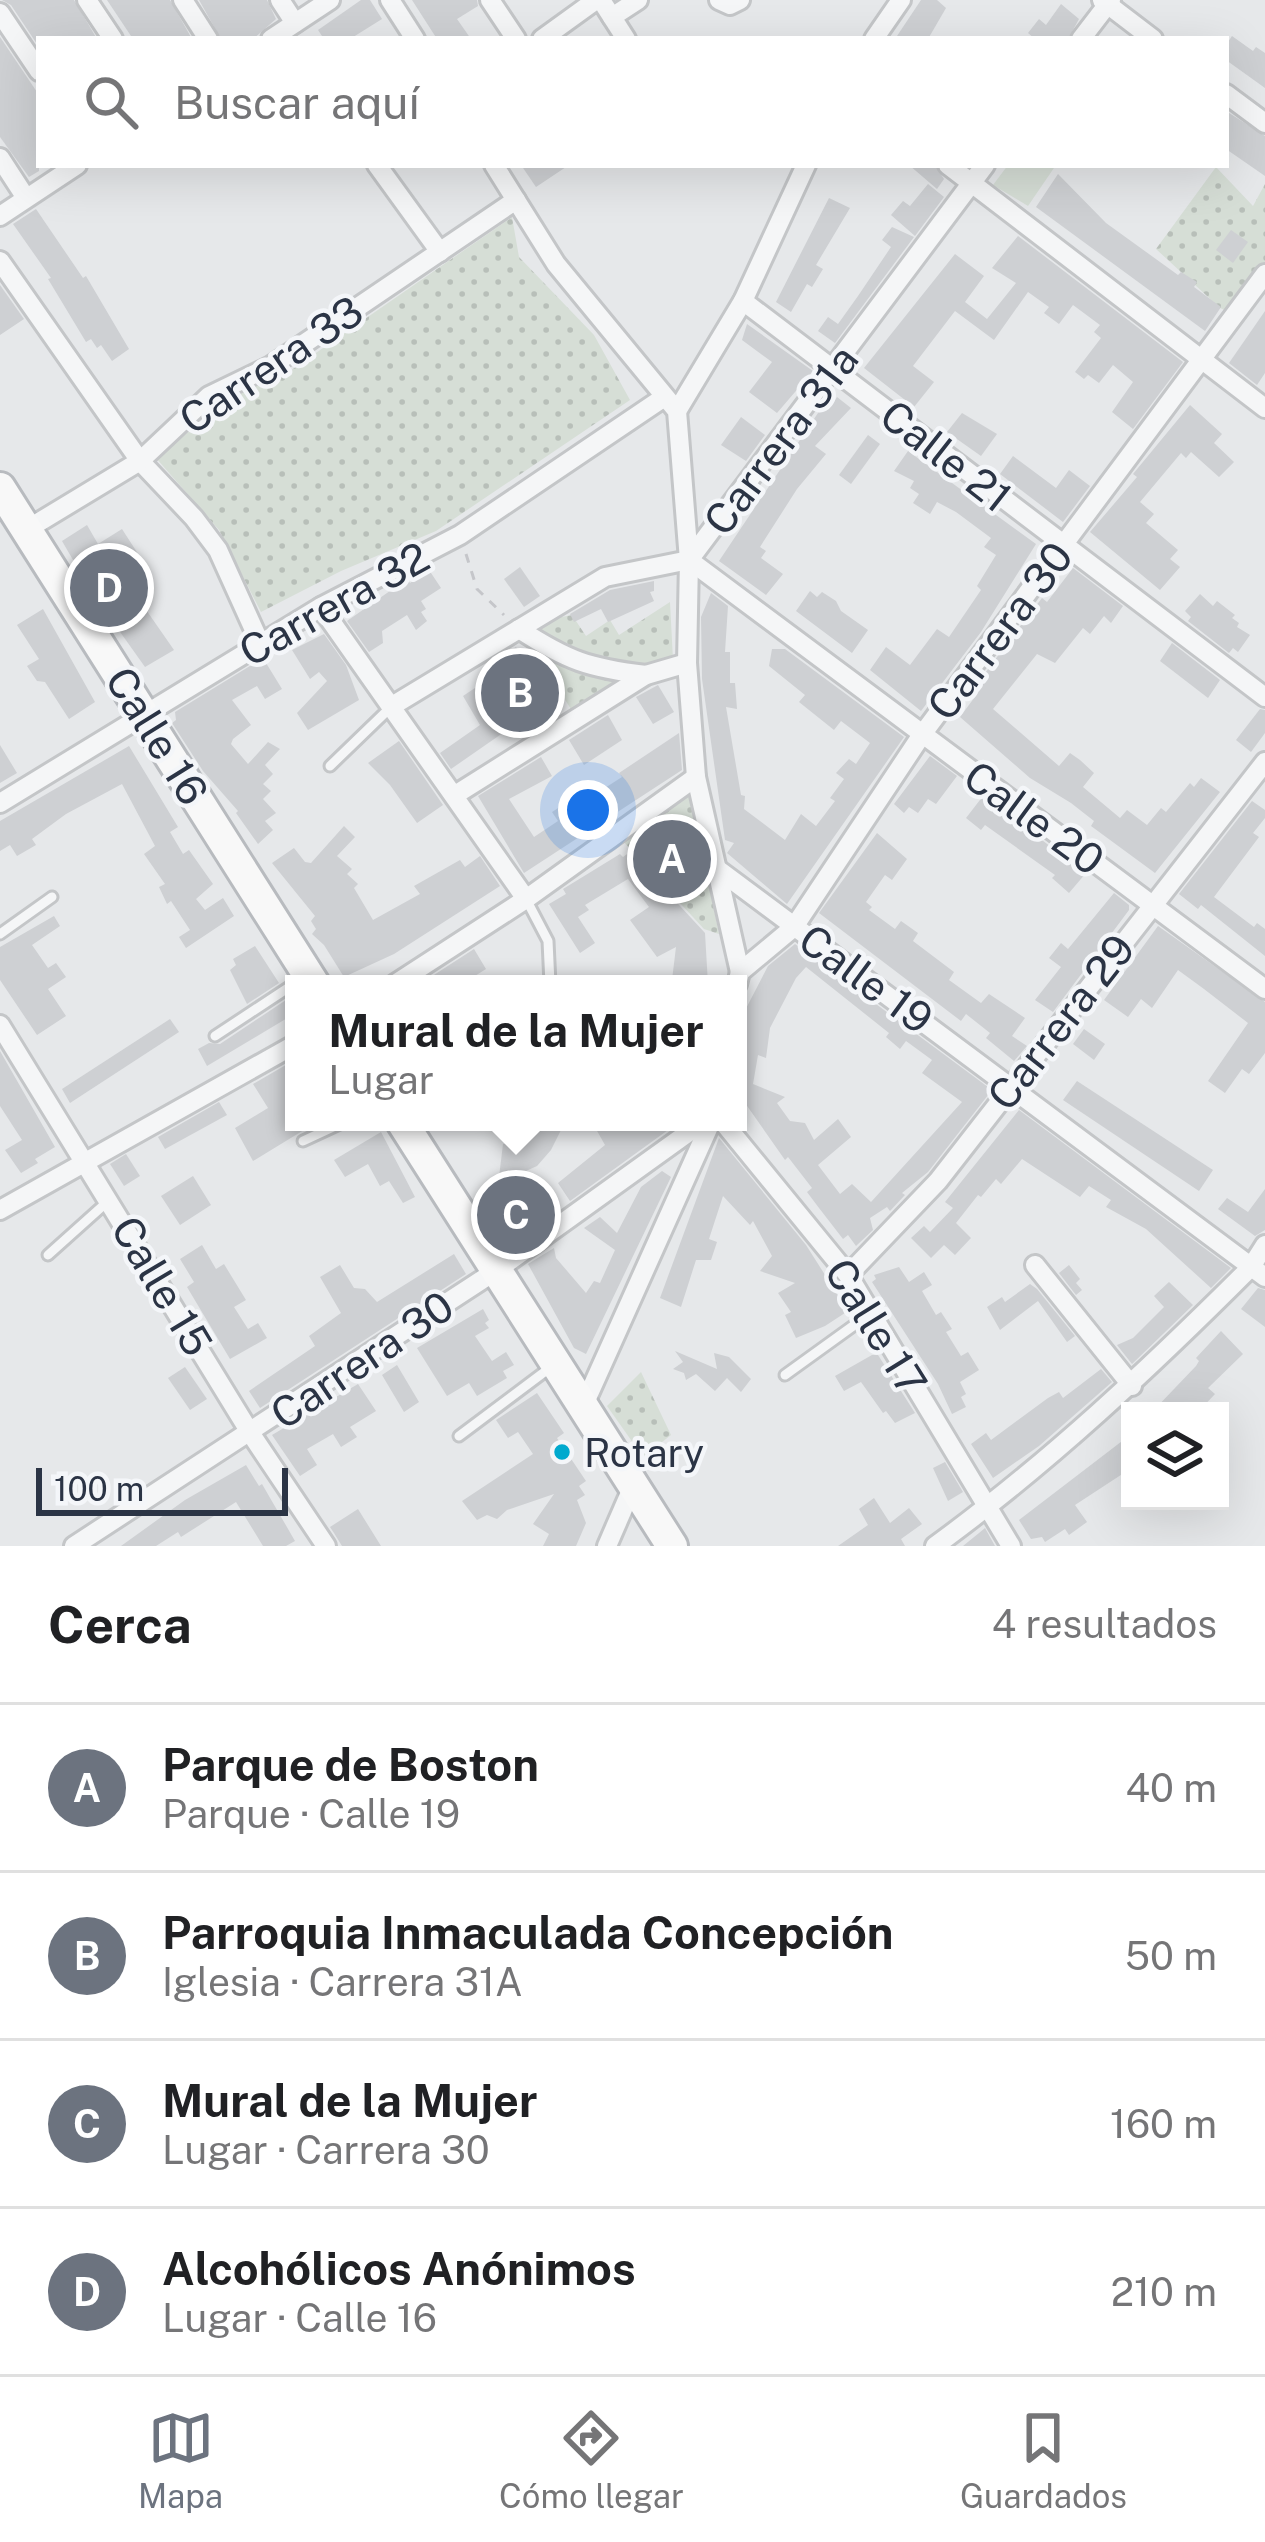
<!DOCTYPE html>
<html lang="es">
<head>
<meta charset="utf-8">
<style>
  body { margin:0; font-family:"Public Sans",sans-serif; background:#f6f6f6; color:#202124 }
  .controls { position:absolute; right:36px; bottom:36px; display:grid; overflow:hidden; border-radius:0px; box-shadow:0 12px 48px #0002 }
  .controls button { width:108px; height:108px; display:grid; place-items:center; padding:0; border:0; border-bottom:3px solid #e0e0e0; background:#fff; color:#202124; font:60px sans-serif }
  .scale { position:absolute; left:36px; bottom:30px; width:252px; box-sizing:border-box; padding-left:12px; border:6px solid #2b3445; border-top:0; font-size:33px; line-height:42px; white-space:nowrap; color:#2b3445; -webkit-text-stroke:9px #f4f6f9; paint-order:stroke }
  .you { position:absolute; left:588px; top:810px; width:42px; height:42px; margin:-30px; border:9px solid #fff; border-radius:50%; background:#1a73e8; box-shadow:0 0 0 18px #1a73e833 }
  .badge { display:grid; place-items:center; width:78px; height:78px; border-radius:50%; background:#6c737f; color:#fff; font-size:39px; font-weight:700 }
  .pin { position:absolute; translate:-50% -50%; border:6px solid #fff; box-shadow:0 3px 12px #0006 }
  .popup { position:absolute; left:285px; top:975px; width:462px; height:156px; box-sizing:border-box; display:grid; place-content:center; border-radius:0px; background:#fff; filter:drop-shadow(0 3px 9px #0005); font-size:39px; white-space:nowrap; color:#757577 }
  .popup b { font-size:45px; color:#202124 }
  .popup::after { content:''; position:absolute; left:50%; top:100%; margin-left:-24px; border:24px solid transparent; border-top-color:#fff }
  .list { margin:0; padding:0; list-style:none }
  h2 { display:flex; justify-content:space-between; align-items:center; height:156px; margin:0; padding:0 48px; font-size:51px }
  h2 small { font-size:39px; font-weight:400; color:#757577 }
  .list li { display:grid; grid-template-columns:78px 1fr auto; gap:36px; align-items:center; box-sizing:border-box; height:168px; padding:0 48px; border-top:3px solid #e0e0e0 }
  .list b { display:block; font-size:45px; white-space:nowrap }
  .list p { margin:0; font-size:39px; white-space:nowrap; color:#757577 }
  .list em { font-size:39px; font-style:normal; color:#757577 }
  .icon { flex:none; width:66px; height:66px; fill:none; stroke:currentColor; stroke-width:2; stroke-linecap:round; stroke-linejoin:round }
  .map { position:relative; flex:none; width:1265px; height:1546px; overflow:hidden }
  .search { position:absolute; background:#fff; box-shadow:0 12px 48px #0002; left:36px; right:36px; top:36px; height:132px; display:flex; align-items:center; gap:30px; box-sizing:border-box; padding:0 42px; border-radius:0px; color:#757577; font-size:45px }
  .sheet { height:828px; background:#fff }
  nav { display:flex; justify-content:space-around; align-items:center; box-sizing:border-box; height:168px; border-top:3px solid #e0e0e0; background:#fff; font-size:33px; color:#757577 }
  nav a { display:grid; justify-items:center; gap:6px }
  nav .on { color:#6c737f }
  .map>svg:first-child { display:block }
</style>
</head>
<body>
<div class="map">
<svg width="1265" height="1546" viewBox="0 0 1265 1546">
  <defs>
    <pattern id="grass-dots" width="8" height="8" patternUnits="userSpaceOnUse" patternTransform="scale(3)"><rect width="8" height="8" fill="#d6ded6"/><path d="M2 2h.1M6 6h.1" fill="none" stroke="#b8bfb9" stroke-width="1.8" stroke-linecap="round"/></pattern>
  </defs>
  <rect width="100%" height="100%" fill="#e6e8ea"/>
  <g fill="url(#grass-dots)">
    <polygon points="1216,167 1253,206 1265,184 1265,282 1239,316 1220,308 1156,249"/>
    <polygon points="512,217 519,257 594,335 630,400 436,531 341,571 261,612 219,530 156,458 236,394 287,373"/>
    <polygon points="670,602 673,660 646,665 574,714 525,636 551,619 572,615 586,636 610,620 619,635"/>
    <polygon points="690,791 719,934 704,929 621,839"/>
    <polygon points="641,1372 671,1435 643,1457 607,1406"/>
  </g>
  <polygon fill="#d6ded6" points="1008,165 1056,165 1028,206 993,185"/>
  <g fill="#ced0d3" fill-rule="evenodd">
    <polygon points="2,0 74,0 97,39 39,39 37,44 11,5"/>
    <polygon points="107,0 170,0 192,39 133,39"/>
    <polygon points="199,0 267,0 276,19 253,39 221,39"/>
    <polygon points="361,0 370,0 382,19 350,39 324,39 318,30"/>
    <polygon points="412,0 477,0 478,6 457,19 471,39 437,39"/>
    <polygon points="921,0 937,0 946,8 928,39 895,39"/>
    <polygon points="1061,4 1079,19 1068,39 1035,39 1028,33 1039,19 1046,25"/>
    <polygon points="1232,36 1253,51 1256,47 1265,53 1265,88 1226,60 1226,45"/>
    <polygon points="0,37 39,95 39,171 29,177 0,137"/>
    <polygon points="1226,111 1265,136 1265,176 1226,149"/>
    <polygon points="521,165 569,165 536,187"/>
    <polygon points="909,165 935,165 944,179 937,189"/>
    <polygon points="1058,174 1106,223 1178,275 1181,272 1197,282 1194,287 1221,307 1205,331 1036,207"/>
    <polygon points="928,184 944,197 915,236 891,215 903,201 910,206"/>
    <polygon points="829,198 850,208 816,265 823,269 812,287 807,284 791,312 776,302"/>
    <polygon points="36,209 83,278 86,276 129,349 112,361 101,345 97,348 91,339 86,342 48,279 51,278 13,224"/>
    <polygon points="892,227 914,237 835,343 818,331 828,317 838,324 858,296 891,247 882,240"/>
    <polygon points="1231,230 1248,242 1233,263 1216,250"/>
    <polygon points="1018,236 1183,362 1133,429 1112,412 1133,382 1113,365 1099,383 1088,375 1084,379 1075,372 1101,338 1094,332 1100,325 1073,305 1059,324 1044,313 1049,307 1028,292 994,340 955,311 913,366 934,382 914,407 864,368 955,254 984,276 965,302 987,319 1016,283 992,268"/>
    <polygon points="0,285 24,319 0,335"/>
    <polygon points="1265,311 1265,373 1257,385 1229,363"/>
    <polygon points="747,324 813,371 777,413 749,392 772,362 742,340"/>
    <polygon points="837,397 851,408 815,446 826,454 797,489 760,547 766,551 761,558 783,574 766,595 719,561 826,401 832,405"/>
    <polygon points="1190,405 1222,434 1214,443 1234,462 1219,477 1191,452 1186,458 1181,453 1140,502 1154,514 1146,523 1178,550 1170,559 1180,567 1160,590 1090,532 1137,477 1133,474"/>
    <polygon points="962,413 997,434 981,456 947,432"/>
    <polygon points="741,417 765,435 746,461 721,445"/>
    <polygon points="868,435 880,444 851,484 839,475"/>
    <polygon points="908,451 1036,544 981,632 921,711 870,670 886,647 910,665 937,629 949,637 981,590 977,586 996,555 984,547 991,538 956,512 937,502 930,514 913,503 919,494 910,488 914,481 894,471"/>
    <polygon points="1013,456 1056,488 1069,470 1090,486 1063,522 1000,474"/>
    <polygon points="87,525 98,544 122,529 142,560 126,564 149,599 142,604 174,650 145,667 91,591 62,541"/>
    <polygon points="520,567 540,596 524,607 504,579"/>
    <polygon points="1073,568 1123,606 1111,623 1104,616 1090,634 1083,628 1055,663 1037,654 993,709 1059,766 1070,753 1080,760 1094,773 1083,787 1120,818 1127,810 1147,825 1161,808 1166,812 1190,783 1194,787 1201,778 1220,792 1155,873 1091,826 1094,821 1071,803 1030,778 960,717 980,690 976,687 983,676 1011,638 1042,598 1047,602"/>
    <polygon points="429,570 441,588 421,601 426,609 421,612 427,621 416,630 407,615 382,631 383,643 369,652 347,621 407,579 410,583"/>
    <polygon points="654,581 654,591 650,592 654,601 608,622 601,609 574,622 570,614 610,590"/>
    <polygon points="810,591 817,597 822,592 836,601 841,611 868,630 852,653 796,611"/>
    <polygon points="711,593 728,606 725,652 730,652 730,683 735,683 737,709 726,707 741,795 745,796 744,809 785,840 801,814 816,826 835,801 830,798 844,779 836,773 849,759 856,764 870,743 841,721 834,730 799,702 805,695 769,666 772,649 785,649 904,737 787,904 727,853 734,843 725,840 702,679 701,617"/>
    <polygon points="1200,594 1213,606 1217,601 1235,615 1232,618 1239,623 1237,627 1250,635 1238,652 1233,648 1229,653 1188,621 1191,617 1185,611"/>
    <polygon points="43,609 95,702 69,719 45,682 37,681 27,666 39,659 17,625"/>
    <polygon points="324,634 346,665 359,700 308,730 297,713 327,681 319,672 310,679 292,650"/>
    <polygon points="1172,643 1220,680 1208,698 1160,661"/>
    <polygon points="516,647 550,700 451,769 440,753 480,725 463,696 493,676 486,665"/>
    <polygon points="263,658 282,689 265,699 257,686 232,700 251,725 233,739 231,744 248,764 268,742 280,749 265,765 273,774 263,784 271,791 263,799 276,813 265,821 273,830 258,844 236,813 238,811 203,771 172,723 176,720 175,712"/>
    <polygon points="658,685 674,712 653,724 636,697"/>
    <polygon points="1260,709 1265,710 1265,733 1251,752 1236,740"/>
    <polygon points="608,715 622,740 584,765 569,740"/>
    <polygon points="679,733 682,770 524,873 478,796 541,757 552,776 509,799 534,837 558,821 552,812 572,799 575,804 597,793 622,777 619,773"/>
    <polygon points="399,741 443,805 417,823 390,785 368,763"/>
    <polygon points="0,745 17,773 0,783"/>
    <polygon points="129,746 178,827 170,832 183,854 189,850 213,884 196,899 205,910 223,898 234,916 186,948 179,937 190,930 171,901 167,904 159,887 165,884 144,854 155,846 122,784 66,814 32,839 36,845 17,856 10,845 0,851 0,821"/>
    <polygon points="930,756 957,776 936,804 928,799 918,813 909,807 904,813 894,804"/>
    <polygon points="983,796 1086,873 1069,893 1052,878 1055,875 985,825 981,830 966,818"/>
    <polygon points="1252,801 1265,810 1265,818 1253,833 1259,837 1214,897 1254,927 1257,923 1265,929 1265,956 1201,905 1198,909 1179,894"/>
    <polygon points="344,826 355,837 337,856 352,869 347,874 358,884 354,888 373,920 420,894 414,886 460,860 465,867 480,856 500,886 394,954 344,977 324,945 312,934 316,929 311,921 315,916 272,863 294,848 305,862 311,863"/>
    <polygon points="877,833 907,859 892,880 885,875 866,902 872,907 869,910 895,929 901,921 918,933 913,941 954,972 949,980 981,1003 989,994 1025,1018 1012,1036 1027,1046 1014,1061 986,1038 990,1033 966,1014 961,1021 819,913"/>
    <polygon points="630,852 705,933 708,984 672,980 676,947 657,957 630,920 649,907 628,879 585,905 589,910 578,917 595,943 580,953 549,904 566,894 563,889 620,854 623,857"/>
    <polygon points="1114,893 1129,905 1129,910 1053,1012 1035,1000 1061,967 1049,958 1061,943 1068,949"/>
    <polygon points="54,916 60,926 32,945 48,968 56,963 66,977 48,989 66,1016 37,1035 0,980 0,947"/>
    <polygon points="1158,926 1265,1002 1265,1053 1249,1074 1242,1069 1225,1093 1208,1081 1248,1023 1204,989 1178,970 1152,1008 1141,999 1128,1017 1104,1000"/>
    <path d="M795 944 992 1090 928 1172 902 1193 905 1195 890 1211 887 1207 870 1218 873 1230 856 1246 848 1235 843 1239 819 1208 807 1192 812 1188 788 1157 785 1160 738 1093V1024L768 966ZM806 967 889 1033 886 1037 900 1049 906 1041 932 1060 922 1073 962 1102 871 1202 852 1184 840 1194 818 1165 851 1137 838 1119 814 1140 805 1123 790 1121 777 1103 785 1097 753 1084 758 1055 766 1058 770 1028 796 978Z"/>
    <polygon points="255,946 279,983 247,1004 230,970 236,965 233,959"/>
    <polygon points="474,949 486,969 462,984 420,984"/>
    <polygon points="289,998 294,1014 207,1066 198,1049 209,1043 220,1044"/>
    <polygon points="170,1019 179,1032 70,1103 62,1089"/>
    <polygon points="1084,1029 1105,1044 1094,1060 1073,1044"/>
    <polygon points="0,1051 55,1147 35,1159 38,1163 21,1173 5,1150 22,1140 0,1106"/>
    <polygon points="291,1062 294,1122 317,1122 253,1161 235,1128 268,1108 253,1084"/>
    <polygon points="1077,1081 1213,1170 1199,1191 1063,1100"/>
    <polygon points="219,1102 227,1115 165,1149 158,1137"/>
    <polygon points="1019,1110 1231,1268 1211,1288 1146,1229 1106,1207 1111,1200 1089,1186 1080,1197 1022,1159 1001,1184 996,1179 981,1197 978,1195 956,1223 971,1238 955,1255 944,1245 931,1258 911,1238 924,1226 930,1232 953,1208 945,1202"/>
    <polygon points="531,1122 565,1122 551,1150 537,1166 517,1175 499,1177 503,1144 522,1141"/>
    <polygon points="592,1122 679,1122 570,1201 558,1183 605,1145"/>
    <polygon points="381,1132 415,1197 403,1203 389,1181 380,1186 368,1164 345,1177 334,1160"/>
    <polygon points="719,1138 806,1245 848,1311 825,1326 796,1338 785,1315 791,1312 778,1293 795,1283 760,1271 772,1256 753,1221 750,1225 723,1196 709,1239 717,1242 711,1260 696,1260 681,1307 660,1298"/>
    <polygon points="126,1154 140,1176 124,1186 110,1164"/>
    <polygon points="662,1171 671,1177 586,1354 574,1348 528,1264 554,1248 556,1258 586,1293 594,1281 600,1283 615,1250 584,1228 600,1217 617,1233 641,1187"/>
    <polygon points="193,1176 211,1205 180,1225 161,1196"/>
    <polygon points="1265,1189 1265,1230 1255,1236 1218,1209 1227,1198 1248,1212"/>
    <polygon points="523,1218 531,1229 510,1244 503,1233"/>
    <polygon points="202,1245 216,1269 224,1264 246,1300 234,1307 248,1329 258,1323 267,1338 230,1359 187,1287 194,1282 180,1259"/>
    <polygon points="454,1254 466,1274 260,1408 249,1391 315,1346 309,1336 341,1313 320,1277 340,1265 354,1288 365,1289 377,1302"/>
    <polygon points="1069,1265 1080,1279 1076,1283 1082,1290 1076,1295 1059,1273"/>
    <polygon points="899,1267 909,1282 924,1272 932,1285 922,1291 936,1315 941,1312 952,1329 946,1332 961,1356 968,1352 979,1370 960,1382 966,1394 961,1397 966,1407 952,1414 938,1384 872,1282 876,1279 874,1275"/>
    <polygon points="1169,1282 1193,1305 1132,1364 1117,1345 1133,1338 1164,1307 1154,1296"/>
    <polygon points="1030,1284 1037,1289 1075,1336 1067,1342 1038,1301 1000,1330 987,1307 1002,1297 1005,1302"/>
    <polygon points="1258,1288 1265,1290 1265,1327 1241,1309"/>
    <polygon points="483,1309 489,1320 485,1323 489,1328 475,1336 492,1361 506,1352 514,1365 503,1371 507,1378 477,1396 469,1383 447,1396 417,1348"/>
    <polygon points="1221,1331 1243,1354 1208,1388 1215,1394 1199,1411 1153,1411 1196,1366 1199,1361 1196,1358"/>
    <polygon points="675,1351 717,1369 714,1353 729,1357 751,1379 741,1392 727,1378 715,1391 696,1374 686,1380 684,1373 673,1369 683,1362"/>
    <polygon points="872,1355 878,1355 915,1413 895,1423 886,1411 883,1413 861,1382 844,1391 835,1376"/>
    <polygon points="397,1365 419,1402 404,1412 382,1375"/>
    <polygon points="185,1367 207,1399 190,1410 168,1378"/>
    <polygon points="1101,1369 1112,1382 1039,1446 993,1478 971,1444 986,1433 991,1440 1048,1398 1059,1392 1063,1398"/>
    <polygon points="358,1384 376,1411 350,1427 357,1437 341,1447 333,1434 307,1449 317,1465 300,1476 272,1435"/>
    <polygon points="537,1393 564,1433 557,1438 586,1481 579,1486 585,1495 577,1500 586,1523 576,1546 543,1546 549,1534 533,1524 554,1494 507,1510 497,1519 487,1515 477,1520 462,1501 533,1454 518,1432 508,1438 496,1420"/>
    <polygon points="1130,1435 1130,1469 1075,1505 1087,1522 1069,1535 1065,1529 1045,1542 1042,1537 1031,1539 1019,1520"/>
    <polygon points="945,1462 963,1492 948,1501 933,1468"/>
    <polygon points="246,1465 259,1486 262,1484 295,1541 286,1546 263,1546 236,1502 181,1537 178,1532 156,1546 121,1546 185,1500"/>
    <polygon points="874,1498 890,1523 909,1508 922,1524 901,1539 905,1546 838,1546 868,1525 859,1509"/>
    <polygon points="358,1509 381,1546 342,1546 334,1533 330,1527"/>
    <polygon points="985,1528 995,1546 963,1546 979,1533"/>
  </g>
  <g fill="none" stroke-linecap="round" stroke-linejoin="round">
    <defs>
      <g id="service">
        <polyline points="330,766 391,707"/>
        <polyline points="526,899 548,941 550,984"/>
        <polyline points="0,934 52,897"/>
        <polyline points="215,1036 306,976"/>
        <polyline points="303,1141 344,1122"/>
        <polyline points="48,1255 106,1203"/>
        <polyline points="785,1375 871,1313"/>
        <polyline points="459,1436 551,1367"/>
      </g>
      <g id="minor">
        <polyline points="87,0 113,39"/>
        <polyline points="183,0 208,39"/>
        <polyline points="280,0 295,23"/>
        <polyline points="390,0 415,39"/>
        <polyline points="490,0 516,39"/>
        <polyline points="601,0 626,39"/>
        <polyline points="719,0 730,5 740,0"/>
        <polyline points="1102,0 1153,39"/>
        <polyline points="0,13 39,71"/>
        <polyline points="612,17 638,0"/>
        <polyline points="271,39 330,0"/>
        <polyline points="542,39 596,0"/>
        <polyline points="874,39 901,0"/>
        <polyline points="1081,39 1111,0"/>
        <polyline points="1226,94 1265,123"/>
        <polyline points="0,158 26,198"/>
        <polyline points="377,165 440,252"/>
        <polyline points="494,165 556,264 677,411 689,560 687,663 696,777 740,972"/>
        <polyline points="948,165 1265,408"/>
        <polyline points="0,216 77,165"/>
        <polyline points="0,261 140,461 194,518 218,550 260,643"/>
        <polyline points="743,301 1265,697"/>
        <polyline points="677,411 743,301 806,165"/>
        <polyline points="26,530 140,461 209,396 271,366 516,200"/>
        <polyline points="689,560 1265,989"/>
        <polyline points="321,607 526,899"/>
        <path d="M519 629C568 661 589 668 646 675"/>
        <polyline points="392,706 605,577 689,560 985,165"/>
        <polyline points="455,795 646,675 687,663"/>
        <polyline points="0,803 321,607 460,535 663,398"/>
        <polyline points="716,868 1265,1277"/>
        <polyline points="395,984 526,899 696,777"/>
        <polyline points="737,984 740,972 794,927 921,736 1265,274"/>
        <polyline points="0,1025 251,1434 326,1546"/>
        <polyline points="723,1122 848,1275 1011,1546"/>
        <polyline points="0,1210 294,1045"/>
        <polyline points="1035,1265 1132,1386"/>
        <polyline points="848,1275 938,1181 1265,762"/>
        <polyline points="583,1407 711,1122"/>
        <polyline points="74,1546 497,1270 703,1122"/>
        <polyline points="607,1546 633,1486"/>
        <path d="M935 1546C1049 1463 1151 1367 1251 1267L1265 1245"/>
      </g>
      <g id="trunk">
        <polyline points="0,488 314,984"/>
        <polyline points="402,1122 672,1546"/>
      </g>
    </defs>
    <use href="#service" stroke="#c4c6c8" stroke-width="15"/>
    <use href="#minor" stroke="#c4c6c8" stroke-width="24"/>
    <use href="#trunk" stroke="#b8bbbf" stroke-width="36"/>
    <polyline stroke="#c5c6ca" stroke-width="3" stroke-dasharray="9 9" stroke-linecap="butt" points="466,554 477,589 504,615"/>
    <use href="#service" stroke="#f5f6f7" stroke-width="9"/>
    <use href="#minor" stroke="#f5f6f7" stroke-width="18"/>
    <use href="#trunk" stroke="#f8f8f8" stroke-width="30"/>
  </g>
  <circle fill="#00a9ce" stroke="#f4f6f9" stroke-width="4.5" cx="562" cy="1452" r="10"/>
  <g text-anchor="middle" stroke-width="9" stroke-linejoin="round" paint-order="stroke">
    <g font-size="39" fill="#2b3445" stroke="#f4f6f9" text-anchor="start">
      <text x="584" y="1467">Rotary</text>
    </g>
    <g font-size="42" fill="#2b3445" stroke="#f4f6f9">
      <text transform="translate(271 365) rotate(-34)" y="15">Carrera 33</text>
      <text transform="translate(781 440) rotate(-53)" y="15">Carrera 31a</text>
      <text transform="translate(946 456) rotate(38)" y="15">Calle 21</text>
      <text transform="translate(334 604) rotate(-29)" y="15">Carrera 32</text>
      <text transform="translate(1000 631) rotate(-53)" y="15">Carrera 30</text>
      <text transform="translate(157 736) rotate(58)" y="15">Calle 16</text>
      <text transform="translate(1034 818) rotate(36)" y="15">Calle 20</text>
      <text transform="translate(866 979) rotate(36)" y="15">Calle 19</text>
      <text transform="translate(1061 1022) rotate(-52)" y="15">Carrera 29</text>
      <text transform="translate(162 1286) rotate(59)" y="15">Calle 15</text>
      <text transform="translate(876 1327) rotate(58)" y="15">Calle 17</text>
      <text transform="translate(362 1360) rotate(-34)" y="15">Carrera 30</text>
    </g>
  </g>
</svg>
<div class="controls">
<button><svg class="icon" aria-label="layers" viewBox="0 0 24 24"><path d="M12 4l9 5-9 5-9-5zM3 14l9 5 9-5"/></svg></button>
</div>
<div class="scale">100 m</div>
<div class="you"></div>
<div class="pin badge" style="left:672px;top:859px">A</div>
<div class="pin badge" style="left:520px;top:693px">B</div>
<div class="pin badge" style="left:516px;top:1215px">C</div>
<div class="popup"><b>Mural de la Mujer</b>Lugar</div>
<div class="pin badge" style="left:109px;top:588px">D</div>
<div class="search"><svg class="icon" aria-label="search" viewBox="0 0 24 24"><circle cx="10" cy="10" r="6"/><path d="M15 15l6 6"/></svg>Buscar aquí</div>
</div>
<section class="sheet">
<h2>Cerca<small>4 resultados</small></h2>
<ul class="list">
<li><span class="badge">A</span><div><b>Parque de Boston</b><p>Parque · Calle 19</p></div><em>40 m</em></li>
<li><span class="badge">B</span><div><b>Parroquia Inmaculada Concepción</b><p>Iglesia · Carrera 31A</p></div><em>50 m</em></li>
<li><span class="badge">C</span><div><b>Mural de la Mujer</b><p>Lugar · Carrera 30</p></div><em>160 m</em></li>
<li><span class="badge">D</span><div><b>Alcohólicos Anónimos</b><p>Lugar · Calle 16</p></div><em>210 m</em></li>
</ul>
</section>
<nav>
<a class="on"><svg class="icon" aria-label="map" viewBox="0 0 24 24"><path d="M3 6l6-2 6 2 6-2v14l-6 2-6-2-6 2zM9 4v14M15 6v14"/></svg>Mapa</a>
<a><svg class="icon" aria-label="directions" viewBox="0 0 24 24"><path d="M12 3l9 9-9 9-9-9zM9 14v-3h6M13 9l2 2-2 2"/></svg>Cómo llegar</a>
<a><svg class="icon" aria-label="saved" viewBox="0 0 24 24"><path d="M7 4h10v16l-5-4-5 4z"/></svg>Guardados</a>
</nav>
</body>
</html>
